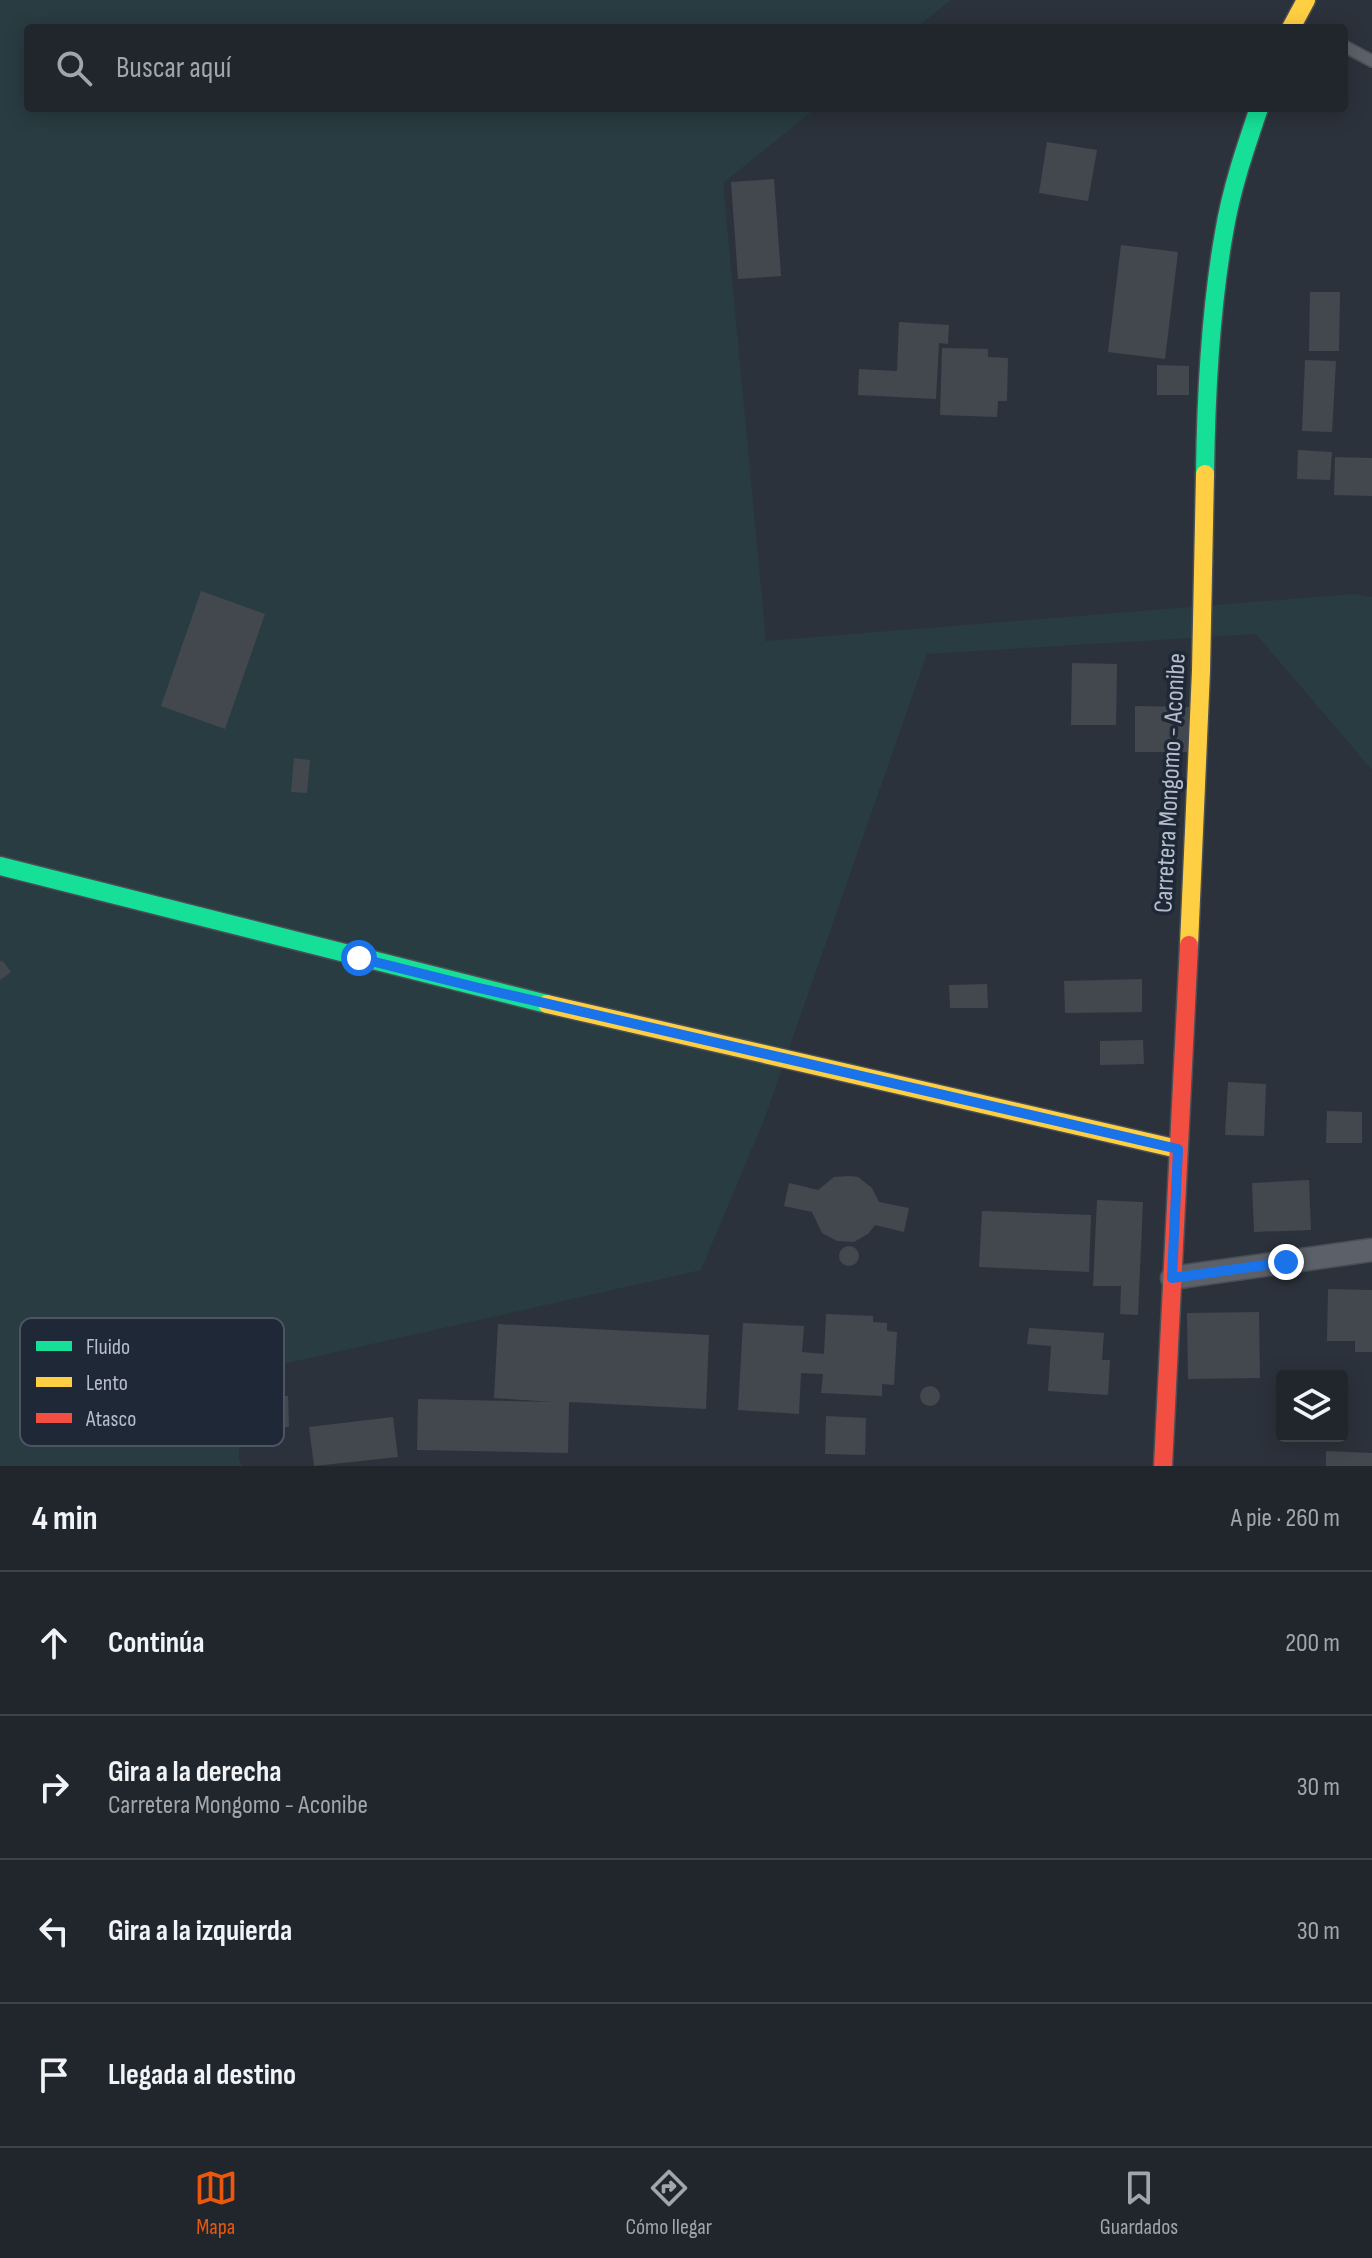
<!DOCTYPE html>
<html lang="es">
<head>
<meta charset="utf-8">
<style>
  body { margin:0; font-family:"Sofia Sans Condensed",sans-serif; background:#292e34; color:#f1f3f6 }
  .controls { position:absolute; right:24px; bottom:24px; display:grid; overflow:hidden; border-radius:8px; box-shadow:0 4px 20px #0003 }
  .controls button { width:72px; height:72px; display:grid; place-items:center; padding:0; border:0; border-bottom:2px solid #3e4348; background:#21262c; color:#f1f3f6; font:40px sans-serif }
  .stop { position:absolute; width:24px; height:24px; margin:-18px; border:6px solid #1a73e8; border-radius:50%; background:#fff }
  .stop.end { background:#1a73e8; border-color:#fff; box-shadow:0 2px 8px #0008 }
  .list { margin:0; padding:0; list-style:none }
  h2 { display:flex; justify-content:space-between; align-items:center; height:104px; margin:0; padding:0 32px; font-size:34px }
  h2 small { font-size:26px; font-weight:400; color:#a2a5a9 }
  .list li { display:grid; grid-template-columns:52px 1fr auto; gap:24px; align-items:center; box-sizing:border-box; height:144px; padding:0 32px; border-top:2px solid #3e4348 }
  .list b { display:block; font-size:30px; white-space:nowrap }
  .list p { margin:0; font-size:26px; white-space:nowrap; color:#a2a5a9 }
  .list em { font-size:26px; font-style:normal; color:#a2a5a9 }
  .icon { flex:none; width:44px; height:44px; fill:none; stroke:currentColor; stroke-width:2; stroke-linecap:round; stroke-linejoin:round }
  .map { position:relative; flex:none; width:1372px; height:1466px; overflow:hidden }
  .search { position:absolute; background:#21262c; box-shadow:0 4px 20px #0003; left:24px; right:24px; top:24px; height:88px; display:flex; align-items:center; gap:20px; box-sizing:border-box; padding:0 28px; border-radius:8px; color:#a2a5a9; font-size:30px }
  .sheet { height:680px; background:#21262c }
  nav { display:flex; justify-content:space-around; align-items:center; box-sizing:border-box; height:112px; border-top:2px solid #3e4348; background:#21262c; font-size:22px; color:#a2a5a9 }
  nav a { display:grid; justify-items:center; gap:4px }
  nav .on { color:#ea580c }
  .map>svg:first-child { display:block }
</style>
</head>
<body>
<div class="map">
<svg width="1372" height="1466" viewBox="0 0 1372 1466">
  <rect width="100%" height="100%" fill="#2c323b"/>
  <polygon fill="#293c41" points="0,0 951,0 916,28 28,28 28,108 816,108 723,183 766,641 1354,594 1372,597 1372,770 1256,634 927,654 764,1120 701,1270 239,1374 239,1459 242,1466 0,1466"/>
  <g fill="#43484f">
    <polygon points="1047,142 1097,150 1088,201 1039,193"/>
    <polygon points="774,179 781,276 738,279 731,182"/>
    <polygon points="1121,245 1178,252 1165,359 1108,352"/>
    <polygon points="1310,292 1340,292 1339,351 1309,351"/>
    <polygon points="899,322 949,325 948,344 939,343 936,399 858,395 859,369 897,371"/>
    <polygon points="942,348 988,349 988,357 1008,358 1007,401 998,401 997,417 940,415"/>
    <polygon points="1305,360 1336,361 1332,432 1302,431"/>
    <polygon points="1157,365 1189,366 1189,395 1157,395"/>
    <polygon points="1298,450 1332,452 1330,480 1297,479"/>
    <polygon points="1335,457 1372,458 1372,496 1334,495"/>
    <polygon points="201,591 265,614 225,729 161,706"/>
    <polygon points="1072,663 1117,664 1116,725 1071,725"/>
    <polygon points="1135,706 1192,707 1191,752 1135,752"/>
    <polygon points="294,758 310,760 307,793 291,792"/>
    <polygon points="2,960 11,972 0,980 0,962"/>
    <polygon points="1142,979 1142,1012 1065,1013 1064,981"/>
    <polygon points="987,984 988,1008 950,1008 949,985"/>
    <polygon points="1143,1040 1144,1064 1100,1065 1100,1041"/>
    <polygon points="1228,1082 1266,1084 1264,1136 1225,1135"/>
    <polygon points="1327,1111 1362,1112 1362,1143 1326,1143"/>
    <polygon points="850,1176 858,1177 872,1188 879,1202 909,1208 904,1232 875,1225 868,1234 854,1242 837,1241 822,1233 812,1212 784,1206 789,1183 818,1190 834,1177"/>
    <polygon points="1309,1180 1311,1230 1254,1232 1252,1183"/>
    <polygon points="1097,1200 1143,1202 1138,1315 1120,1314 1121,1286 1093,1286"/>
    <polygon points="982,1211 1091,1215 1089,1272 979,1267"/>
    <circle cx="849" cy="1256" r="10"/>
    <polygon points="1328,1289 1372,1290 1372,1352 1355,1352 1355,1341 1327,1341"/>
    <polygon points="1259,1312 1260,1378 1188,1379 1187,1313"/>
    <polygon points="826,1314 873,1316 873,1322 887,1323 887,1331 897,1332 894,1385 882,1384 882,1396 821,1393 823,1374 801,1373 799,1414 738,1410 743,1323 804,1326 802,1352 824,1354"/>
    <polygon points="498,1324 709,1335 706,1409 569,1402 568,1453 417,1450 418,1399 553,1402 494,1398"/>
    <polygon points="1029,1328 1104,1333 1102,1360 1110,1360 1108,1395 1048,1391 1051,1346 1027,1344"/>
    <circle cx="930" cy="1396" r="10"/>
    <polygon points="288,1396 289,1427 249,1429 248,1398"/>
    <polygon points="826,1416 866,1418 865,1455 825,1454"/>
    <polygon points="393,1417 398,1457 314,1466 309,1427"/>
    <polygon points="1326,1451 1372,1453 1372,1466 1326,1466"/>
  </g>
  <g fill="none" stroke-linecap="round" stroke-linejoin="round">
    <defs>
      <polyline id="lane" points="1344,46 1372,61"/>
      <polyline id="street" points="1172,1278 1372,1250"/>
      <g id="fast">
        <path d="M1205 474C1206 393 1210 312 1224 233 1231 190 1245 149 1259 108"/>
        <polyline points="0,866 547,1004"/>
      </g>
      <g id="slow">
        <polyline points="1291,28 1306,0"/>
        <polyline points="1189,945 1201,671 1205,474"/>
        <polyline points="547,1004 1178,1149"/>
      </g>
      <polyline id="jam" points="1163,1466 1189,945"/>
    </defs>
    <use href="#lane" stroke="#4a4e55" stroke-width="14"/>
    <use href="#street" stroke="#4a4e55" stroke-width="25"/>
    <use href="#fast" stroke="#4a4e55" stroke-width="21"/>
    <use href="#slow" stroke="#4a4e55" stroke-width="21"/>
    <use href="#jam" stroke="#4a4e55" stroke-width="21"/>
    <use href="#lane" stroke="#5c6169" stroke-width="11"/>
    <use href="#street" stroke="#5c6169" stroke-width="22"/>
    <use href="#fast" stroke="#16e098" stroke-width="18"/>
    <use href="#slow" stroke="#ffcf43" stroke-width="18"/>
    <use href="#jam" stroke="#f24e42" stroke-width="18"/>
  </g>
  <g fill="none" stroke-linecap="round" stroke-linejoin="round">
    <polyline stroke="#1a73e8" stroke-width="10" points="359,958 479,988 1178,1149 1172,1278 1286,1262"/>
  </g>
  <g text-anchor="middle" stroke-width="7" stroke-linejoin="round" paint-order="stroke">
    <g font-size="26" fill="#b7becb" stroke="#1f2836">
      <text transform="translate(1169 783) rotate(-87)" y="9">Carretera Mongomo - Aconibe</text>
    </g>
  </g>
  <rect x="20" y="1318" width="264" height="128" rx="12" fill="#1f2836" stroke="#4d5563" stroke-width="2"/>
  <rect x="36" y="1341" width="36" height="10" fill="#16e098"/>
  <rect x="36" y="1377" width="36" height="10" fill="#ffcf43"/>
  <rect x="36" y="1413" width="36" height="10" fill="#f24e42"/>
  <g font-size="22" fill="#b7becb">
    <text x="86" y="1354">Fluido</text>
    <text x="86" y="1390">Lento</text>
    <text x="86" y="1426">Atasco</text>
  </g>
</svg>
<div class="controls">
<button><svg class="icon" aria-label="layers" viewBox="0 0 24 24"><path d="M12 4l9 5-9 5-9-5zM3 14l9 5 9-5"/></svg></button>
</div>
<div class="stop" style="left:359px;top:958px"></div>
<div class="stop end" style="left:1286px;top:1262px"></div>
<div class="search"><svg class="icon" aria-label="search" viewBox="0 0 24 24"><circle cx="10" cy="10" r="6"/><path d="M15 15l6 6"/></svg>Buscar aquí</div>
</div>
<section class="sheet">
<h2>4 min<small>A pie · 260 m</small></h2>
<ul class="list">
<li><svg class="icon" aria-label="ahead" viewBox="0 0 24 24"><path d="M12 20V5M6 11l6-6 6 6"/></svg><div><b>Continúa</b></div><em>200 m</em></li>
<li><svg class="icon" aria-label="right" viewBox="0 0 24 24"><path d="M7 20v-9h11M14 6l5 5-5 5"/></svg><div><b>Gira a la derecha</b><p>Carretera Mongomo - Aconibe</p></div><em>30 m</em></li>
<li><svg class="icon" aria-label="left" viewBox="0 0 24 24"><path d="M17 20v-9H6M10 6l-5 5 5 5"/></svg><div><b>Gira a la izquierda</b></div><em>30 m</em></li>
<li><svg class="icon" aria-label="arrive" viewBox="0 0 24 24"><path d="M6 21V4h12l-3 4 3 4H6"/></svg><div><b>Llegada al destino</b></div></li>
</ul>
</section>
<nav>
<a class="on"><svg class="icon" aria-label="map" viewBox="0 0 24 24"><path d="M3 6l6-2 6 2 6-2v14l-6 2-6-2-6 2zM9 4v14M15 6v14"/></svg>Mapa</a>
<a><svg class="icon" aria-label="directions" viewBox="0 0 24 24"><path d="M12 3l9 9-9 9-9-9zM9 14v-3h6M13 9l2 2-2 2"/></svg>Cómo llegar</a>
<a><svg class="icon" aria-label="saved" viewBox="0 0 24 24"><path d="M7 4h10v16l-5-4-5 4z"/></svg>Guardados</a>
</nav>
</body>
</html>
